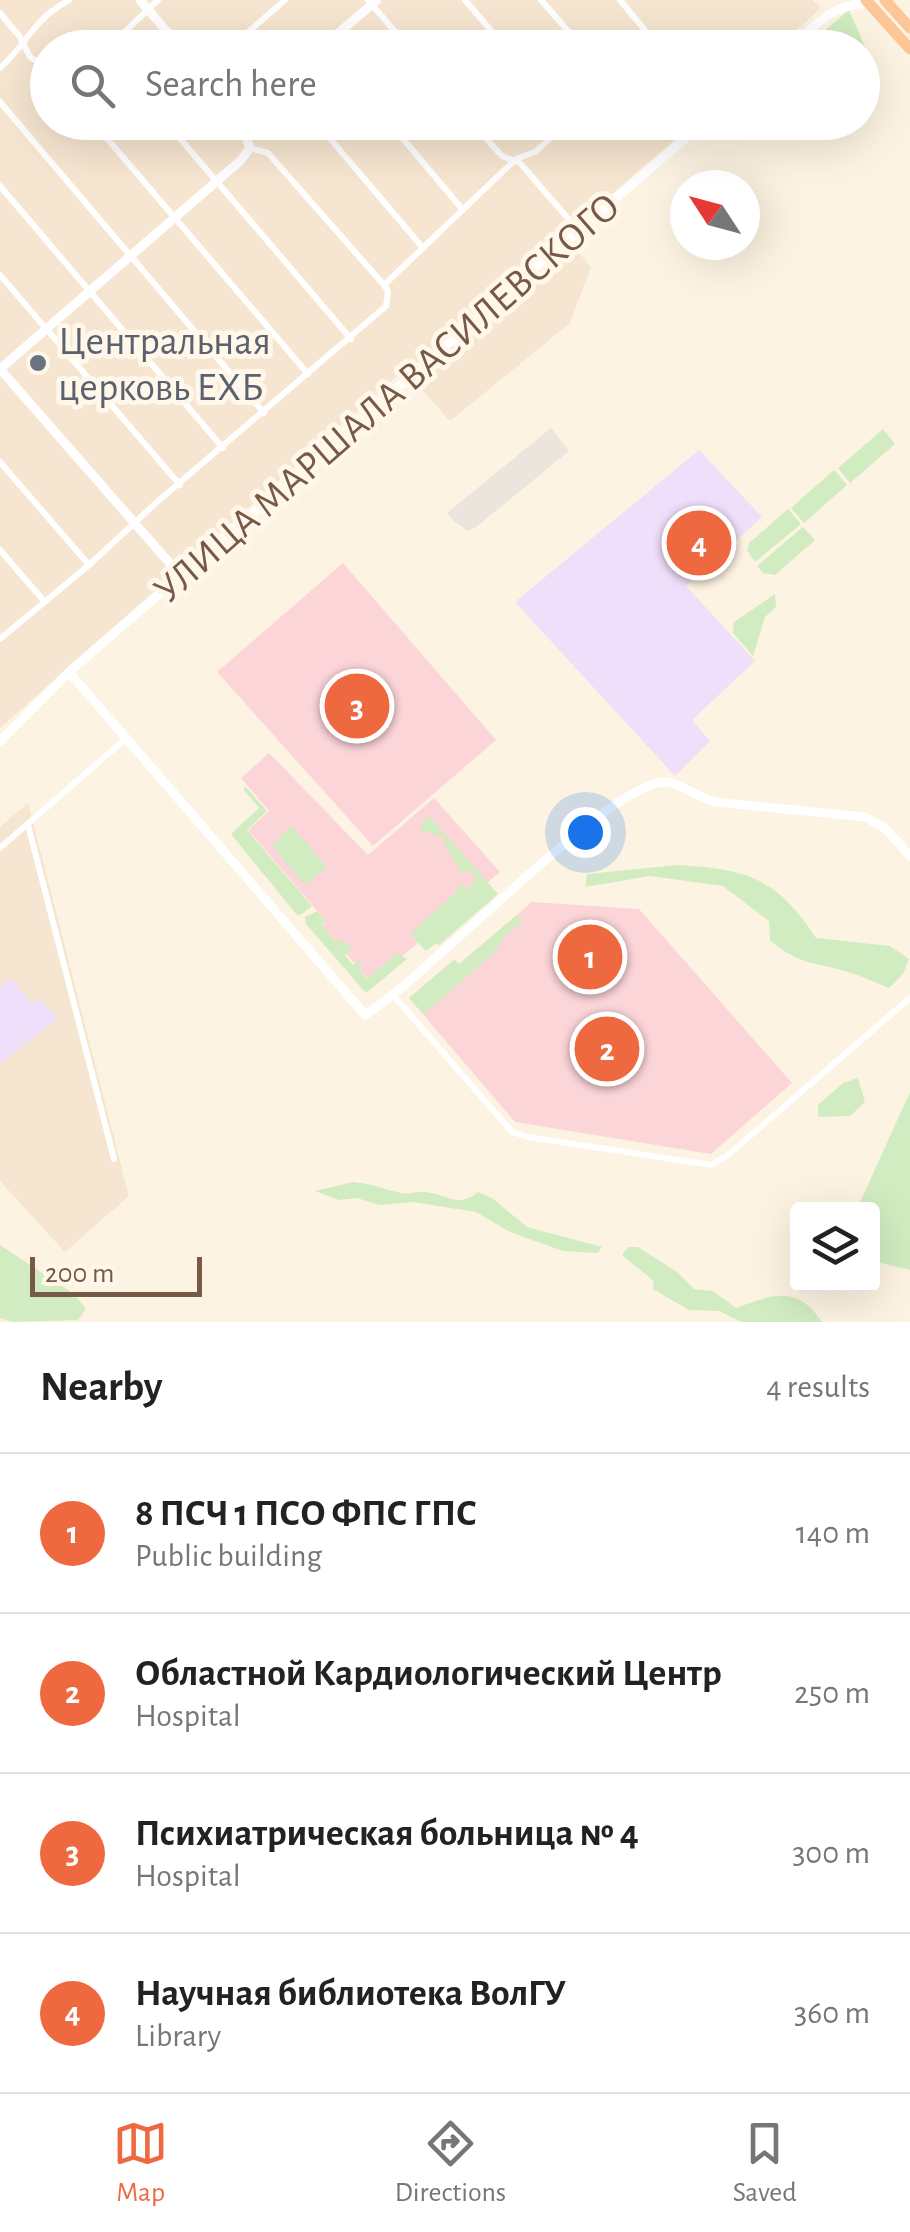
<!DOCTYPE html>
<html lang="en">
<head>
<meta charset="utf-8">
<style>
  body { margin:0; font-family:"Alegreya Sans",sans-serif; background:#f2f2f2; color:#222 }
  .controls { position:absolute; right:30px; bottom:30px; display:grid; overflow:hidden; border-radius:10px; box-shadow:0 10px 40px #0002 }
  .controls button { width:90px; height:90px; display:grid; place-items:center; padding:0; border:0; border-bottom:2px solid #e0e0e0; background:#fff; color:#222; font:50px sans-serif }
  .compass { position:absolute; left:670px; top:170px; width:90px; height:90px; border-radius:50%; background:#fff; box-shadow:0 10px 40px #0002; rotate:306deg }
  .scale { position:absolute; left:30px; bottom:25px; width:172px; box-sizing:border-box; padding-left:10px; border:5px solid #775947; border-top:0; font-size:28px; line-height:35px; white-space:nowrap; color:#775947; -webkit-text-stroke:8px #fff7ea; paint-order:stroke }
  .you { position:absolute; left:585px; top:832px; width:35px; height:35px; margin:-25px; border:8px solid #fff; border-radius:50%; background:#1a73e8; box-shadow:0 0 0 15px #1a73e833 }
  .badge { display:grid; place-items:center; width:65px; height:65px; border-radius:50%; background:#ef6940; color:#fff; font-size:32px; font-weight:700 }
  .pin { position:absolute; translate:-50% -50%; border:5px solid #fff; box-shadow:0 2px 10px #0006 }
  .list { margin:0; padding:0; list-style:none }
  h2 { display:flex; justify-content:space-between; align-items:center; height:130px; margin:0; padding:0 40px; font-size:42px }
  h2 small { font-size:32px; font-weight:400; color:#767676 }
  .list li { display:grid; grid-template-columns:65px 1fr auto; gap:30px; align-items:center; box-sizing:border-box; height:160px; padding:0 40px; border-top:2px solid #e0e0e0 }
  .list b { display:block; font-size:38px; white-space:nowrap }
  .list p { margin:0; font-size:32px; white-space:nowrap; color:#767676 }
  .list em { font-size:32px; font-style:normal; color:#767676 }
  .icon { flex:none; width:55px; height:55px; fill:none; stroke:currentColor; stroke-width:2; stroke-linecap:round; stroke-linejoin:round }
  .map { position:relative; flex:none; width:910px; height:1322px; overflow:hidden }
  .search { position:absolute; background:#fff; box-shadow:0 10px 40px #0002; left:30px; right:30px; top:30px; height:110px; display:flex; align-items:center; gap:25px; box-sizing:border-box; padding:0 35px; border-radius:55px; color:#767676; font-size:38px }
  .sheet { height:770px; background:#fff }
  nav { display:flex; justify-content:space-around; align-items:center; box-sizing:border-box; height:140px; border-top:2px solid #e0e0e0; background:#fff; font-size:28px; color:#767676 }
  nav a { display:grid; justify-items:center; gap:5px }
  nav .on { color:#ef6940 }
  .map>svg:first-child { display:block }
</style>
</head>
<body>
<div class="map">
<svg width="910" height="1322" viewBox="0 0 910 1322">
  <rect width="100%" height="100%" fill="#fdf3e2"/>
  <g fill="#f6e5d0">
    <polygon points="0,0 813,0 821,8 777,48 48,48 48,122 694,123 564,235 591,267 570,323 450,421 404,370 0,728"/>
    <polygon points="28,803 129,1196 65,1252 0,1181 0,827"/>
  </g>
  <polygon fill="#ece5de" points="551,428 569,451 475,528 468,531 454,521 447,513"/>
  <g fill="#f0dffa">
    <polygon points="699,450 762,517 686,586 755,661 692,720 710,741 675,776 515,602"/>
    <polygon points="11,978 32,1004 38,998 58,1018 0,1064 0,987"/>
  </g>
  <g fill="#fcd5d9">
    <polygon points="343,563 496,740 373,846 217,672"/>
    <polygon points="269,753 368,855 434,798 500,872 371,983 323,926 325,920 248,830 269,811 241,778"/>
    <polygon points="532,902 639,909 792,1083 711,1154 515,1122 409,998 454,960 459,964"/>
  </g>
  <g fill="#d1ecc0">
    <polygon points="849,10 870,58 863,64 862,48 818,47 812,41"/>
    <polygon points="883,429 895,444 850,483 838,468"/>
    <polygon points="834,470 847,485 804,523 791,508"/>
    <polygon points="788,509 801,524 755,562 747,550 749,543"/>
    <polygon points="803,527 815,540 775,575 763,573 757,566"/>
    <polygon points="775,594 776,607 765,617 753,656 733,633 734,622"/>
    <polygon points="246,787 267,811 247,830 312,906 302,914 297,915 231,834 259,808 243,789"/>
    <polygon points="430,817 498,894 439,945 436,943 426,951 410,934 456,892 461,883 465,887 472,887 475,877 469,871 462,873 445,846 444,837 421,831 423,821"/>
    <polygon points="292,826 327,867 307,884 301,881 272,845"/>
    <path d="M678 865C747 869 777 878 816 938L890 946 909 959 903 974 889 988C877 983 864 977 851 973 815 961 801 967 770 940L769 921 723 886 650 876 585 887 587 874Z"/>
    <polygon points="317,911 325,920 322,925 336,942 341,939 352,948 345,955 353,965 360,960 362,963 358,968 367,979 396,953 407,959 366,993 306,924 305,917"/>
    <polygon points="517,915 522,921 505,936 496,951 424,1014 409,998 454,960 459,964"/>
    <polygon points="858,1078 865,1102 850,1116 818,1117 818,1105 843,1083"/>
    <polygon points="910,1092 910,1270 873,1261 872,1210 857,1209"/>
    <path d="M353 1182C373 1184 383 1189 401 1193 409 1195 417 1191 425 1192 447 1194 458 1209 478 1192L492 1198 527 1227 602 1247 597 1253 563 1251 510 1232 476 1212 413 1202 380 1205 357 1198 339 1200 315 1191Z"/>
    <polygon points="0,1245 74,1294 86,1309 78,1320 12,1322 0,1318"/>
    <path d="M628 1247H638L677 1272 694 1289 713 1291 736 1308C771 1295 797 1284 822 1322H741L719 1311 689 1310 653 1289 654 1281 622 1255Z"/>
  </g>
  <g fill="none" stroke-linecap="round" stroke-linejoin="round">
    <g stroke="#fff" stroke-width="6">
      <polyline points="368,0 409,48"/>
      <polyline points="465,0 506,48"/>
      <polyline points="541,0 583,48"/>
      <polyline points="620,0 658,46"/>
      <polyline points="0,13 20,37 30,57 48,68"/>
      <polyline points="108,48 158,0"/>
      <polyline points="230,48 285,0"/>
      <path d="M0 68C29 42 31 21 69 0"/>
      <polyline points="0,102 264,413"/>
      <polyline points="93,122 308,374"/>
      <polyline points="166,122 351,339"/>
      <polyline points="316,122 423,248"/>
      <polyline points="389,122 463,210"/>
      <polyline points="471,122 502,156 520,163 578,230"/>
      <polyline points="0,186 223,448"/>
      <polyline points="0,275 180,485"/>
      <polyline points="384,285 516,159 535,152 569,122"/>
      <polyline points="0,462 89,565"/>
      <polyline points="0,550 44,601"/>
      <polyline points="0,639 89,565 157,502 386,306 388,291 384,285 268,153 250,148"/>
      <polyline points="28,825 114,1159"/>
      <polyline points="0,848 124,740"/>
      <polyline points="393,995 512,1132 528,1137 711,1165 728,1155 910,998"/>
    </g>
    <g stroke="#fff" stroke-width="9">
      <polyline points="140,0 181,48"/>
      <polyline points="0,369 180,575"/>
      <path d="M69 672 365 1015C426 978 613 779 666 782 678 782 698 798 715 802L865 817 885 828 910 856"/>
    </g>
    <g stroke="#fff" stroke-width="9">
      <polyline points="321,48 377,0"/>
      <path d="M790 48C812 28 837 0 870 4"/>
      <polyline points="0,369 240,161 250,148 240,122"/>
      <polyline points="0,741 69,672 704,122"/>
    </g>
    <g stroke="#fdc697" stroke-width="11">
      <polyline points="866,0 910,49"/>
      <polyline points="885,0 910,28"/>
    </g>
  </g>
  <circle fill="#6b7280" stroke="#fff7ea" stroke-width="4" cx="38" cy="363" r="10"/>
  <g text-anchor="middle" stroke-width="10" stroke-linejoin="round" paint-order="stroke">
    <g font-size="40" fill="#5b616d" stroke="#fff7ea" text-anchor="start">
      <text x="58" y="354">Центральная<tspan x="58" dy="46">церковь ЕХБ</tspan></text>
    </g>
    <g font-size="40" fill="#775947" stroke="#fff7ea">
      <text transform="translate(386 397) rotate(-41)" y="14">УЛИЦА МАРШАЛА ВАСИЛЕВСКОГО</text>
    </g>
  </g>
</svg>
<div class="controls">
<button><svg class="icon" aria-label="layers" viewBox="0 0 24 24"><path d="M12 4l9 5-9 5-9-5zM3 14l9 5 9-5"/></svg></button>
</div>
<svg class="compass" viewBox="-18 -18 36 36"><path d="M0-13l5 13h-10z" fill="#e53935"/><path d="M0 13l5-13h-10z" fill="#767676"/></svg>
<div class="scale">200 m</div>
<div class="you"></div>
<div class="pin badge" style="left:590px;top:957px">1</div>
<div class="pin badge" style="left:607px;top:1049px">2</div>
<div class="pin badge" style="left:357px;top:706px">3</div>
<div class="pin badge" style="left:699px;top:543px">4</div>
<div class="search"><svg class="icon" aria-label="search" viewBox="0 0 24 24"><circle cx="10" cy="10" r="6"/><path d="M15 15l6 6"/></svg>Search here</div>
</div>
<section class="sheet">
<h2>Nearby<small>4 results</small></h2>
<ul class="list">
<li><span class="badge">1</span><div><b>8 ПСЧ 1 ПСО ФПС ГПС</b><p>Public building</p></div><em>140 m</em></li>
<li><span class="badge">2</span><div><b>Областной Кардиологический Центр</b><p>Hospital</p></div><em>250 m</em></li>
<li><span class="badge">3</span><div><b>Психиатрическая больница № 4</b><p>Hospital</p></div><em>300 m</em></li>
<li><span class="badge">4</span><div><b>Научная библиотека ВолГУ</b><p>Library</p></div><em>360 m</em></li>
</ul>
</section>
<nav>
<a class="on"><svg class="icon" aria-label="map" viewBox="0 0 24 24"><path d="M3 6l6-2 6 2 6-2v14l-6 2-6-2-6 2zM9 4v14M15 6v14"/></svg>Map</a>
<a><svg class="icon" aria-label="directions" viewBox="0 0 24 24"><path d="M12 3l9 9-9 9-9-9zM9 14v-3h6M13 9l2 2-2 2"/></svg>Directions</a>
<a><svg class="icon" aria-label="saved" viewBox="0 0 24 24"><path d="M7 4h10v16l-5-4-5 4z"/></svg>Saved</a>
</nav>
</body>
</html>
